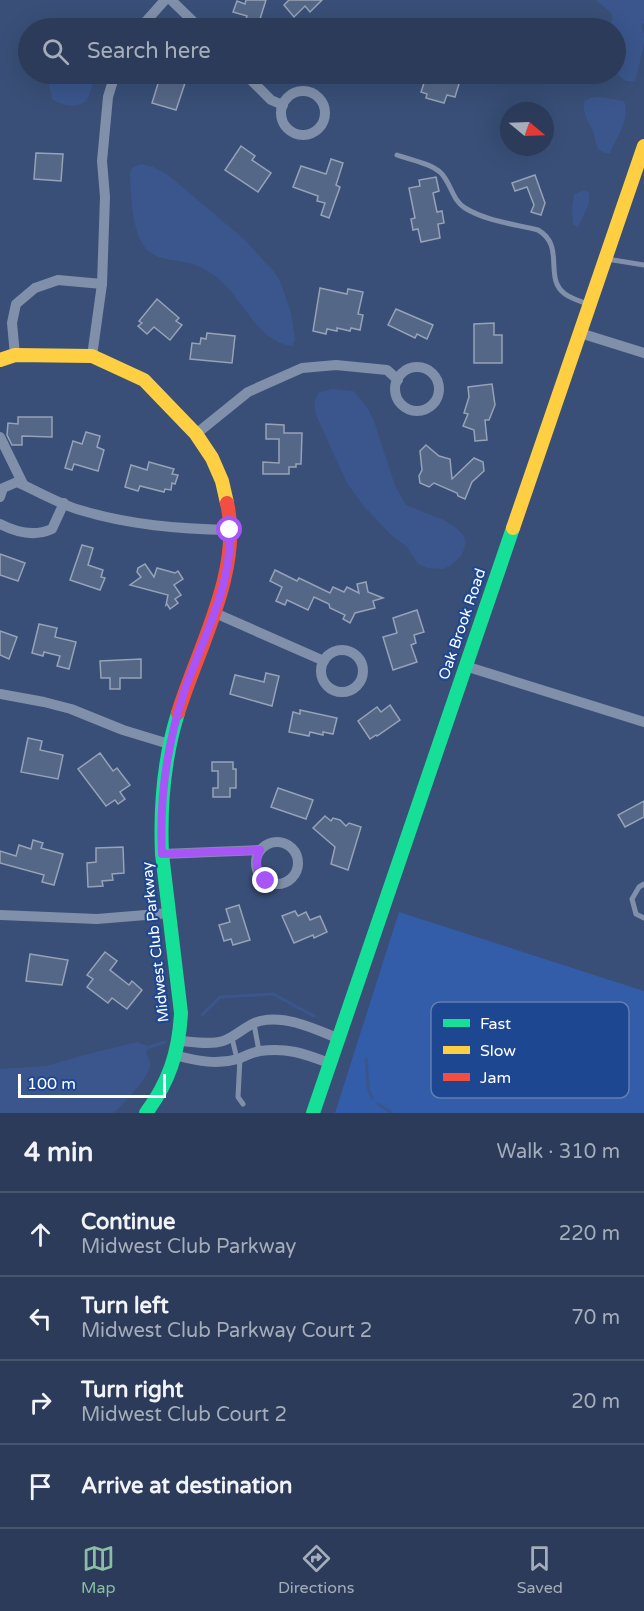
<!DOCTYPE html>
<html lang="en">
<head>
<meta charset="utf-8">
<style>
  body { margin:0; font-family:"Varela Round",sans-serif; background:#33425f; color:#f1f3f6 }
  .compass { position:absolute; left:500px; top:102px; width:54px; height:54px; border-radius:50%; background:#2b3b59; box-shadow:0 6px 24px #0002; rotate:109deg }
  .scale { position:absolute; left:18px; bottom:15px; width:148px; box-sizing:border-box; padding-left:6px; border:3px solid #fff; border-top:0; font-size:16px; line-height:21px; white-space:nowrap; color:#fff; -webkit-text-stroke:4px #1e4792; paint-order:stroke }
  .stop { position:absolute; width:18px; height:18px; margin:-14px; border:4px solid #a855f7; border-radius:50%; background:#fff }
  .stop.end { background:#a855f7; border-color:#fff; box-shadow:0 2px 6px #0008 }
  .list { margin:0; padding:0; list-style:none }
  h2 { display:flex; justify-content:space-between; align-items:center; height:78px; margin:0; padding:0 24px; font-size:26px }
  h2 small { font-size:20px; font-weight:400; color:#a6adba }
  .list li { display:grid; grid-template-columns:39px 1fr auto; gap:18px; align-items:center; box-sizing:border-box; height:84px; padding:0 24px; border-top:2px solid #47556f }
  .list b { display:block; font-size:22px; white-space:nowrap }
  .list p { margin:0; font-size:20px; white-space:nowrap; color:#a6adba }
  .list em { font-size:20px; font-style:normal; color:#a6adba }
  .icon { flex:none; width:33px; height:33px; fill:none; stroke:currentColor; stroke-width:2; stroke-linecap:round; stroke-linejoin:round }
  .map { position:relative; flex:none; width:644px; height:1113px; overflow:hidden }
  .search { position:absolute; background:#2b3b59; box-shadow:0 6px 24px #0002; left:18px; right:18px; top:18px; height:66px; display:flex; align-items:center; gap:15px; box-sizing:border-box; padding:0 21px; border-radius:33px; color:#a6adba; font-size:22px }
  .sheet { height:414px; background:#2b3b59 }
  nav { display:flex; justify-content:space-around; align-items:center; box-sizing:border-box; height:84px; border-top:2px solid #47556f; background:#2b3b59; font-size:16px; color:#a6adba }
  nav a { display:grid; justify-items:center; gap:3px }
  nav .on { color:#8abfa5 }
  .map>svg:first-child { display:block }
</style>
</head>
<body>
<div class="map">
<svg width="644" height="1113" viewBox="0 0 644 1113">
  <rect width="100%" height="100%" fill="#394f77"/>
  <polygon fill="#335da8" points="399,912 644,991 644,1113 335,1113"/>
  <g fill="#3a568c">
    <polygon points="596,0 644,0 644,23 641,26 644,34 644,44 635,81 626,81 616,73 616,28 611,28 612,14"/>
    <path d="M51 74H96C93 81 92 90 88 97 82 110 61 106 52 99L49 84Z"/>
    <path d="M599 97 624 101C631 120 616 137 610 154 592 151 598 142 592 129 587 119 583 115 584 102L590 98Z"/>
    <path d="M141 164 153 167 168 175 245 240 275 273 280 281 291 313 295 340 292 346C255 341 243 296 215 276 209 272 202 267 195 265 177 258 156 263 144 246 132 230 131 194 130 174L132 168Z"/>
    <polygon points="584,190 589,192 589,204 578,227 573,224 572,209 574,194"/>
    <polygon points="332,389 353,391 367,407 374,421 395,486 406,505 444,520 455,527 463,535 466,542 462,555 450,566 443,569 428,568 418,564 407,547 390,534 363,505 347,483 316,415 314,403 318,393"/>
    <path d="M138 1042 149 1047 146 1053C148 1058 151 1062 150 1067 147 1079 123 1105 113 1113H0V1069L46 1066 88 1054Z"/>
  </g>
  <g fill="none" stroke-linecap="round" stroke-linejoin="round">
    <g stroke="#3a568c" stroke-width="3">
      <polyline points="202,1015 220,997 273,994 314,1016"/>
      <polyline points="149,1047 165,1042"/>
      <polyline points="366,1059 368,1088 372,1098"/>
      <polyline points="378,1104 392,1113"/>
    </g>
  </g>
  <g fill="#556787" stroke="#96a2b8" stroke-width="1.5">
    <polygon points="246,0 266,0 260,19 268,21 266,28 243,27 247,16 233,12 237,1 245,4"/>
    <polygon points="289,0 322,0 310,12 305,6 294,17 284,5"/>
    <polygon points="161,74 188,74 176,110 152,103"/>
    <polygon points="427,74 462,74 455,97 447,95 444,103 426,98 427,94 421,92"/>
    <polygon points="241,146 255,156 252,160 271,173 258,192 225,170"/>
    <polygon points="36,153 63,154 61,181 34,179"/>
    <polygon points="331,159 343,163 336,185 340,187 329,218 321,215 325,203 317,201 318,196 293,187 301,166 326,174"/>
    <polygon points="535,175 545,203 541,215 531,212 534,205 527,187 515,191 512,183"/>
    <polygon points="436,177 439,191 433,193 437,212 442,211 444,223 438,224 440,238 421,242 418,229 413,230 411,219 415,218 409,188 420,186 419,180"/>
    <polygon points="320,288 347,294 348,289 363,292 358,314 363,315 360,330 351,328 350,331 337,328 337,331 327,329 326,334 313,331"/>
    <polygon points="157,299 179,318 176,321 182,325 170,340 154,327 147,334 138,326 142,323 139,321"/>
    <polygon points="396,309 433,325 427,339 417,334 415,338 388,325"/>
    <polygon points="494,323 494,335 502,335 502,363 474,363 474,324"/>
    <polygon points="207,333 235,336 232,363 190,359 192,343 200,344 201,338 206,339"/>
    <polygon points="492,384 495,405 489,420 485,420 487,440 475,441 474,430 463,426 468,414 464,413 469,397 468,387"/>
    <polygon points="18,417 52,417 52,437 22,436 22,445 12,445 7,435 8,423 18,424"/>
    <polygon points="266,424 284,425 284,433 302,433 301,464 296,464 296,467 289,467 289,474 263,474 263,462 279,463 279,439 266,439"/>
    <polygon points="86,432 100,436 97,447 104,450 98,471 74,464 72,470 65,468 73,441 82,444"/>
    <polygon points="426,445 439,456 450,459 452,479 474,458 483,462 484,471 472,482 465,499 458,496 457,493 434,483 429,487 420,483 419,476 422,470 420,451"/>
    <polygon points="149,462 174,469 172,474 178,475 175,484 172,483 171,490 165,489 164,492 140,486 138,491 125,487 131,465 147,470"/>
    <polygon points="82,545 93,548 88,565 103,570 101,577 105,578 100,590 70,580"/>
    <polygon points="0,554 25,563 18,581 0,575"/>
    <polygon points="145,564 154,577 157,568 175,573 178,571 183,579 174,585 181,595 175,599 178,603 170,609 167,604 166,605 168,595 130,585 141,577 137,572 138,568"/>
    <polygon points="275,570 297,581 299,578 330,593 333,587 344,592 347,587 359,593 357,584 366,582 368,592 383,598 373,601 375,608 355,613 350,623 343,619 345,615 330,608 329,604 314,597 308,610 287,600 285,605 276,601 282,587 270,581"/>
    <polygon points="417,610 424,632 414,635 416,643 411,645 417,662 393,670 383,637 397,633 393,618"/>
    <polygon points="39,624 57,628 55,637 76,642 69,669 57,666 60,656 44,652 43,656 32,653"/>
    <polygon points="0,631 17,637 9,659 0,655"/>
    <polygon points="141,659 141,678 120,678 120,689 110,689 110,678 101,678 100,661"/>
    <polygon points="266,673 279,676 272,706 230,694 235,675 264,682"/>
    <polygon points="390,705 400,720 377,736 376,735 370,739 358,721 377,707 381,712"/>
    <polygon points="300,710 337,718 333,734 323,732 323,735 310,732 309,736 289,732 293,712 300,714"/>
    <polygon points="28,738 42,741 40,750 63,755 58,779 21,772"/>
    <polygon points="100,753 113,771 117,768 130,785 120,792 125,799 118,804 115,800 106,806 78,769"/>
    <polygon points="212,762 233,762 233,769 236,769 236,788 230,788 230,797 213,797 213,788 218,788 218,771 212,771"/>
    <polygon points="278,788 313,800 306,819 271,807"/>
    <polygon points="644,801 644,817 625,827 618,815"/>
    <polygon points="325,816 331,821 333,818 340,820 346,826 349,823 361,827 348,870 331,864 335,847 313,828"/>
    <polygon points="33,840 43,843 41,848 63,854 54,885 42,882 44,875 0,863 0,851 16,856 19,845 31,849"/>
    <polygon points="123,847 124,873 112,874 113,880 102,881 103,886 88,887 87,863 96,862 96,848"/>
    <polygon points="239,905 250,940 233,945 231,939 224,941 219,925 230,922 226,909"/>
    <polygon points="295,911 298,916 306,912 310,920 320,916 327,932 314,938 313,935 294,943 282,916"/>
    <polygon points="105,952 117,961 110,970 129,985 132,981 142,990 127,1009 112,998 108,1003 87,987 93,979 87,975"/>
    <polygon points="30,954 68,960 62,985 26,981"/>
  </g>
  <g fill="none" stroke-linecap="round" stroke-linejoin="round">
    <g stroke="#8190aa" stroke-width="5">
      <path d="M397 155C411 160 430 163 441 173 451 183 452 200 465 208 486 221 514 224 538 230 566 246 543 278 565 294 572 299 580 301 588 304"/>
      <polyline points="607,259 644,265"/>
      <polyline points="644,884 639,887 632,899 636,914 644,918"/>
      <polyline points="254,1024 259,1051"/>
      <polyline points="232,1038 237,1059"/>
      <polyline points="240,1058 238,1097 243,1104"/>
    </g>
    <g stroke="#8190aa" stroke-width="10">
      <polyline points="171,0 200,28"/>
      <polyline points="140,28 165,0"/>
      <polyline points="245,74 271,100 283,105"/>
      <circle cx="303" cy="113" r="22"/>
      <polyline points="580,333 644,353"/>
      <polyline points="15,355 12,323 16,304 35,288 58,280 102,284"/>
      <polyline points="92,356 102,284 105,197 102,161 108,97 115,74"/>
      <circle cx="417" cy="389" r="22"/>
      <polyline points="196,434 248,392 302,368 336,365 387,370 398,380"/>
      <polyline points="0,437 23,484"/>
      <path d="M0 497 3 488 17 482C37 491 59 504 80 510 129 525 179 529 230 530"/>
      <path d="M0 524C17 533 34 537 52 529L64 503"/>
      <polyline points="215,613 324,661"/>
      <circle cx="342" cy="671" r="21"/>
      <polyline points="465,666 644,722"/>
      <polyline points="0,694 44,702 71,709 123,730 169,744"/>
      <circle cx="277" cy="863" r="21"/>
      <polyline points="162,854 260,850"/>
      <polyline points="0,915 97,919 170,913"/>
      <path d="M181 1041C194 1042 210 1045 223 1041 236 1037 247 1024 260 1021 286 1015 315 1029 337 1038"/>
      <path d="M178 1056C198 1061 217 1065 238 1059 245 1056 253 1052 260 1051 287 1047 305 1054 329 1063"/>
    </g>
    <g stroke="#16e098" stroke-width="14">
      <path d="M146 1113C169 1082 179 1052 181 1013L162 854C160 807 164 758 178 713"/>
      <polyline points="313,1113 513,528"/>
    </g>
    <g stroke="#ffcf43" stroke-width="14">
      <polyline points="0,360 15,355 92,356 144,380 196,434 212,458 222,481 227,503"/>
      <polyline points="513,528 644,146"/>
    </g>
    <path stroke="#f24e42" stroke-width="14" d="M178 713C197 650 243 570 227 503"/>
  </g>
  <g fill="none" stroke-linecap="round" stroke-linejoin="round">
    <path stroke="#a855f7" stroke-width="8" d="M230 530C232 587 202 640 184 692 167 745 159 798 162 854L260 850C254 862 256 872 266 881"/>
  </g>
  <g text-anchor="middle" stroke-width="4.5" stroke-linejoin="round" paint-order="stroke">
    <g font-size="15" fill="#fff" stroke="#1e4792">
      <text transform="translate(462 624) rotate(-71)" y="5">Oak Brook Road</text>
      <text transform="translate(155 942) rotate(-96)" y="5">Midwest Club Parkway</text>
    </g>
  </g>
  <rect x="431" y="1002" width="198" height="96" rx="9" fill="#1e4792" stroke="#627eb3" stroke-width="1.5"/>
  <rect x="443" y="1019" width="27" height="8" fill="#16e098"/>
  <rect x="443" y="1046" width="27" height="8" fill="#ffcf43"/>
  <rect x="443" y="1073" width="27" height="8" fill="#f24e42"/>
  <g font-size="16" fill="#fff">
    <text x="480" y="1029">Fast</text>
    <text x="480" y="1056">Slow</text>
    <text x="480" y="1083">Jam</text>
  </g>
</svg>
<svg class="compass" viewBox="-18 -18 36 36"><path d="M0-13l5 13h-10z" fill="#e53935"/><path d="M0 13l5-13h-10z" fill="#a6adba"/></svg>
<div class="scale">100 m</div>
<div class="stop" style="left:230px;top:530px"></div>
<div class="stop end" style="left:266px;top:881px"></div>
<div class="search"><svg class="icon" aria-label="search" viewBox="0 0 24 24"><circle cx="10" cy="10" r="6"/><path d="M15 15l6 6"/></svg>Search here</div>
</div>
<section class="sheet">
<h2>4 min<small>Walk · 310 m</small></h2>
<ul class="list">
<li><svg class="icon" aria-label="ahead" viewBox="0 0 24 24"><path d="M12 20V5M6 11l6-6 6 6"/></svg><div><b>Continue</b><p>Midwest Club Parkway</p></div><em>220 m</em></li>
<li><svg class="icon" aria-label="left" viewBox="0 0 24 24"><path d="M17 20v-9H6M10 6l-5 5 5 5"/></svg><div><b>Turn left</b><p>Midwest Club Parkway Court 2</p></div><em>70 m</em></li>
<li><svg class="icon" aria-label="right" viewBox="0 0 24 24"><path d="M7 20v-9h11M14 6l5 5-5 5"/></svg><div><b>Turn right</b><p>Midwest Club Court 2</p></div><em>20 m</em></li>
<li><svg class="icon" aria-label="arrive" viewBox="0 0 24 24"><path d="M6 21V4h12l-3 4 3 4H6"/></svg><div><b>Arrive at destination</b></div></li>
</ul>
</section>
<nav>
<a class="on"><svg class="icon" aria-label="map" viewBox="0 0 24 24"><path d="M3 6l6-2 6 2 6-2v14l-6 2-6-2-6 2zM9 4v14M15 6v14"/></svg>Map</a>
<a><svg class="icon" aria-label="directions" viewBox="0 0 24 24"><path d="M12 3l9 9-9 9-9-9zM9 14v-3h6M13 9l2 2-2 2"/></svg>Directions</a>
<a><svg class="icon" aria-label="saved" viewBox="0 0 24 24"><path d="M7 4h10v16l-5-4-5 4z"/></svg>Saved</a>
</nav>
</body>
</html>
